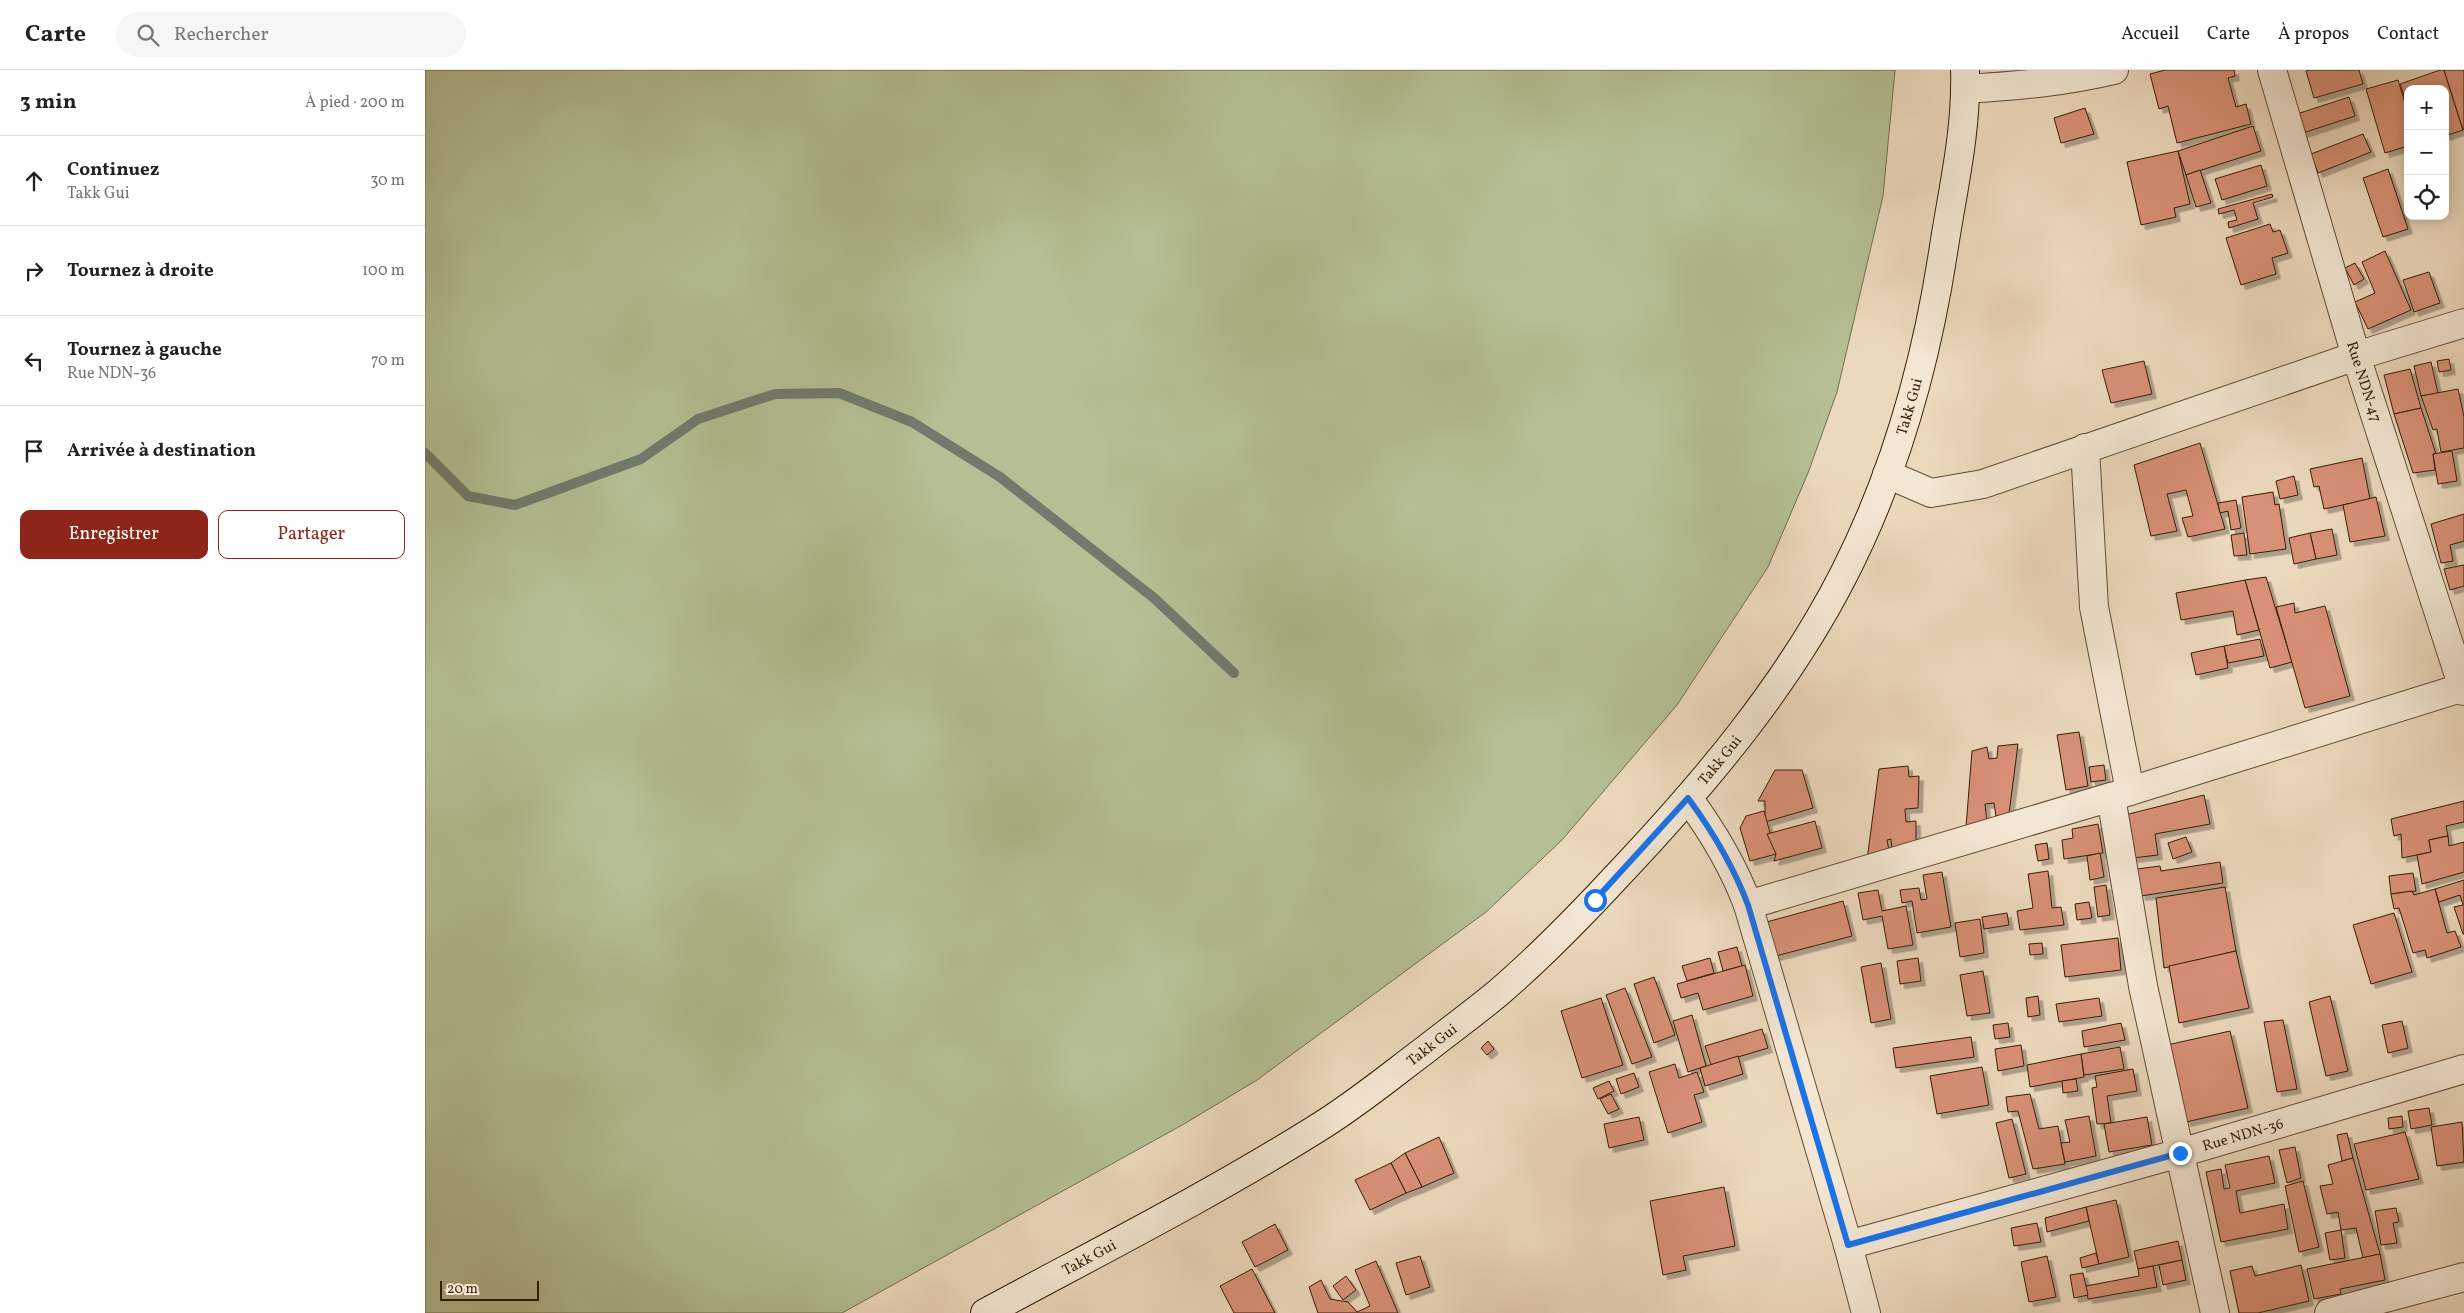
<!DOCTYPE html>
<html lang="fr">
<head>
<meta charset="utf-8">
<style>
  body { margin:0; font-family:Vollkorn,serif; background:#f6f6f6; color:#202124 }
  .controls { position:absolute; right:15px; top:15px; display:grid; overflow:hidden; border-radius:10px; box-shadow:0 2px 12px #0003 }
  .controls button { width:45px; height:45px; display:grid; place-items:center; padding:0; border:0; border-bottom:1px solid #e0e0e0; background:#fff; color:#202124; font:25px sans-serif }
  .scale { position:absolute; left:15px; bottom:12px; width:99px; box-sizing:border-box; padding-left:5px; border:2px solid #351e03; border-top:0; font-size:14px; line-height:18px; white-space:nowrap; color:#351e03; -webkit-text-stroke:4px #f3e6d3; paint-order:stroke }
  .stop { position:absolute; width:15px; height:15px; margin:-11px; border:4px solid #1a73e8; border-radius:50%; background:#fff }
  .stop.end { background:#1a73e8; border-color:#fff; box-shadow:0 1px 5px #0008 }
  .list { margin:0; padding:0; list-style:none }
  h2 { display:flex; justify-content:space-between; align-items:center; height:65px; margin:0; padding:0 20px; font-size:21px }
  h2 small { font-size:16px; font-weight:400; color:#757577 }
  .list li { display:grid; grid-template-columns:32px 1fr auto; gap:15px; align-items:center; box-sizing:border-box; height:90px; padding:0 20px; border-top:1px solid #e0e0e0 }
  .list b { display:block; font-size:19px; white-space:nowrap }
  .list p { margin:0; font-size:16px; white-space:nowrap; color:#757577 }
  .list em { font-size:16px; font-style:normal; color:#757577 }
  .actions { display:flex; gap:10px; padding:15px 20px }
  .actions a { flex:1; padding:11px 0; border:1px solid #8f2418; border-radius:10px; text-align:center; font-size:18px; color:#8f2418 }
  .actions .main { background:#8f2418; color:#fff }
  .icon { flex:none; width:28px; height:28px; fill:none; stroke:currentColor; stroke-width:2; stroke-linecap:round; stroke-linejoin:round }
  .map { position:relative; flex:none; width:2039px; height:1243px; overflow:hidden }
  header { display:flex; align-items:center; gap:30px; box-sizing:border-box; height:70px; padding:0 25px; background:#fff; border-bottom:1px solid #e0e0e0 }
  header strong { font-size:24px }
  nav { display:flex; gap:28px; margin-inline-start:auto; font-size:18px }
  .search { width:350px; height:45px; background:#f6f6f6; display:flex; align-items:center; gap:12px; box-sizing:border-box; padding:0 18px; border-radius:28px; color:#757577; font-size:19px }
  main { display:flex }
  aside { flex:1; background:#fff }
  .map>svg:first-child { display:block }
</style>
</head>
<body>
<header>
<strong>Carte</strong>
<div class="search"><svg class="icon" aria-label="search" viewBox="0 0 24 24"><circle cx="10" cy="10" r="6"/><path d="M15 15l6 6"/></svg>Rechercher</div>
<nav><a>Accueil</a><a>Carte</a><a>À propos</a><a>Contact</a></nav>
</header>
<main>
<aside>
<h2>3 min<small>À pied · 200 m</small></h2>
<ul class="list">
<li><svg class="icon" aria-label="ahead" viewBox="0 0 24 24"><path d="M12 20V5M6 11l6-6 6 6"/></svg><div><b>Continuez</b><p>Takk Gui</p></div><em>30 m</em></li>
<li><svg class="icon" aria-label="right" viewBox="0 0 24 24"><path d="M7 20v-9h11M14 6l5 5-5 5"/></svg><div><b>Tournez à droite</b></div><em>100 m</em></li>
<li><svg class="icon" aria-label="left" viewBox="0 0 24 24"><path d="M17 20v-9H6M10 6l-5 5 5 5"/></svg><div><b>Tournez à gauche</b><p>Rue NDN-36</p></div><em>70 m</em></li>
<li><svg class="icon" aria-label="arrive" viewBox="0 0 24 24"><path d="M6 21V4h12l-3 4 3 4H6"/></svg><div><b>Arrivée à destination</b></div></li>
</ul>
<div class="actions"><a class="main">Enregistrer</a><a>Partager</a></div>
</aside>
<div class="map">
<svg width="2039" height="1243" viewBox="0 0 2039 1243">
  <defs>
    <filter id="shadow"><feDropShadow dx="4.5" dy="4.5" stdDeviation="0" flood-color="#0004"/></filter>
  </defs>
  <rect width="100%" height="100%" fill="#ecd8bc"/>
  <filter id="stains"><feTurbulence type="fractalNoise" baseFrequency=".004" numOctaves="4"/><feColorMatrix values="0 0 0 0 .2 0 0 0 0 .09 0 0 0 0 .02 0 0 0 .5 -.17"/></filter>
  <radialGradient id="worn" r=".72"><stop offset=".6" stop-color="#630" stop-opacity="0"/><stop offset="1" stop-color="#630" stop-opacity=".3"/></radialGradient>
  <polygon fill="#b4bf93" stroke="#746e4b" points="0,0 1470,0 1458,126 1412,322 1383,403 1343,497 1252,635 1137,770 1061,842 832,1010 759,1054 417,1243 0,1243"/>
  <g fill="none" stroke-linecap="round" stroke-linejoin="round">
    <polyline stroke="#717b6d" stroke-width="10" points="0,383 43,426 90,435 216,389 273,349 350,324 414,323 487,352 575,407 729,528 809,603"/>
  </g>
  <g fill="#d89076" stroke="#351e03" filter="url(#shadow)">
    <polygon points="1740,0 1809,0 1810,6 1803,8 1811,37 1821,34 1826,54 1752,73 1743,36 1734,39 1725,4"/>
    <polygon points="1885,0 1934,0 1938,14 1889,28 1881,1"/>
    <polygon points="2015,0 2019,0 2038,60 2020,66 2020,19 1983,19 1983,37 1975,14"/>
    <polygon points="2019,0 2039,0 2039,59 2038,60"/>
    <polygon points="1973,10 1983,43 1983,76 1960,83 1941,19"/>
    <polygon points="1924,27 1930,46 1878,63 1872,44"/>
    <polygon points="1660,38 1669,64 1636,73 1629,48"/>
    <polygon points="1828,56 1836,81 1761,105 1753,81"/>
    <polygon points="1938,64 1946,82 1893,103 1886,84"/>
    <polygon points="1753,81 1765,134 1749,138 1751,147 1716,155 1702,92"/>
    <polygon points="1836,95 1842,116 1797,130 1790,109"/>
    <polygon points="1963,99 1983,159 1958,167 1938,108"/>
    <polygon points="1775,100 1786,133 1771,137 1761,105"/>
    <polygon points="1847,124 1848,127 1828,133 1833,149 1804,158 1803,152 1812,150 1809,140 1794,144 1793,139"/>
    <polygon points="1845,154 1848,162 1855,160 1863,183 1847,188 1851,204 1816,215 1801,168"/>
    <polygon points="1960,181 1986,240 1943,259 1930,232 1950,223 1937,192"/>
    <polygon points="1930,193 1939,209 1929,215 1920,198"/>
    <polygon points="2004,202 2015,233 1989,242 1978,210"/>
    <polygon points="2024,289 2026,300 2014,302 2012,291"/>
    <polygon points="1719,291 1727,324 1686,333 1677,300"/>
    <polygon points="2006,292 2013,323 1996,326 1989,296"/>
    <polygon points="1985,299 1996,338 1969,344 1959,305"/>
    <polygon points="2033,319 2039,347 2039,378 2016,382 2012,359 2008,360 1996,326"/>
    <polygon points="1996,338 2011,384 2008,384 2010,400 1988,403 1969,344"/>
    <polygon points="1775,373 1800,459 1763,467 1757,448 1768,446 1761,420 1742,424 1752,461 1726,466 1709,395"/>
    <polygon points="2027,381 2032,411 2013,414 2008,384"/>
    <polygon points="1937,388 1945,429 1899,439 1894,416 1889,417 1885,399"/>
    <polygon points="1869,406 1873,425 1855,429 1851,411"/>
    <polygon points="1848,422 1850,435 1854,434 1861,479 1825,484 1817,427"/>
    <polygon points="1951,427 1960,466 1925,472 1918,435"/>
    <polygon points="1811,430 1816,458 1806,460 1803,441 1795,443 1793,433"/>
    <polygon points="2039,444 2039,471 2025,475 2028,491 2016,493 2006,454"/>
    <polygon points="1907,459 1912,485 1891,489 1885,463"/>
    <polygon points="1819,463 1822,485 1809,486 1806,465"/>
    <polygon points="1885,463 1891,489 1869,494 1864,468"/>
    <polygon points="2039,495 2039,516 2025,520 2019,499"/>
    <polygon points="1841,507 1867,592 1845,598 1820,510"/>
    <polygon points="1820,510 1834,560 1812,565 1808,541 1756,550 1751,523"/>
    <polygon points="1869,533 1870,543 1900,536 1925,626 1880,638 1851,537"/>
    <polygon points="1835,569 1839,586 1803,593 1799,576"/>
    <polygon points="1799,576 1803,598 1771,605 1766,583"/>
    <polygon points="1654,662 1663,716 1641,720 1632,665"/>
    <polygon points="1593,674 1584,744 1571,746 1569,733 1560,734 1562,753 1541,757 1547,681 1562,677 1564,689 1572,688 1573,676"/>
    <polygon points="1679,695 1681,710 1666,712 1664,697"/>
    <polygon points="1483,696 1484,707 1494,706 1493,738 1480,739 1481,752 1491,751 1491,778 1467,781 1466,769 1462,770 1465,786 1442,790 1454,699"/>
    <polygon points="1350,700 1377,700 1388,738 1340,752 1340,731 1333,731"/>
    <polygon points="1779,725 1785,754 1730,764 1733,785 1708,788 1700,745"/>
    <polygon points="2039,731 2039,752 2021,756 2023,766 2004,770 2006,782 1977,788 1976,764 1969,766 1966,749"/>
    <polygon points="1339,741 1351,784 1325,791 1315,758 1321,746"/>
    <polygon points="1390,751 1397,778 1349,791 1351,784 1342,764"/>
    <polygon points="1673,754 1678,783 1639,789 1637,770 1648,768 1647,759"/>
    <polygon points="2023,766 2024,776 2039,772 2039,802 1997,814 1992,785 2006,782 2004,770"/>
    <polygon points="1761,767 1767,782 1748,789 1743,773"/>
    <polygon points="1622,773 1624,789 1613,791 1610,775"/>
    <polygon points="1675,783 1679,807 1665,810 1662,786"/>
    <polygon points="1795,792 1798,813 1716,826 1712,799 1735,796 1736,801"/>
    <polygon points="1623,801 1627,838 1636,837 1639,855 1595,860 1592,841 1608,838 1603,804"/>
    <polygon points="1517,802 1526,857 1492,863 1487,831 1477,833 1475,820 1494,818 1496,830 1502,829 1498,805"/>
    <polygon points="1988,803 1991,821 1966,824 1964,806"/>
    <polygon points="2039,810 2039,864 2038,864 2029,837 2038,835 2035,825 2014,832 2010,819"/>
    <polygon points="1681,815 1685,845 1673,847 1669,817"/>
    <polygon points="1800,817 1811,881 1739,898 1731,828"/>
    <polygon points="2010,819 2022,863 2030,861 2036,877 2002,888 2000,880 1988,883 1974,838 1969,839 1966,824 1987,821 1989,825"/>
    <polygon points="1453,820 1457,841 1481,836 1488,875 1463,879 1457,846 1438,850 1433,823"/>
    <polygon points="1418,831 1427,866 1347,887 1338,853"/>
    <polygon points="1664,832 1667,848 1652,850 1650,834"/>
    <polygon points="1582,843 1584,855 1559,859 1557,847"/>
    <polygon points="1969,843 1987,902 1946,914 1928,855"/>
    <polygon points="1555,849 1559,883 1535,887 1530,853"/>
    <polygon points="1693,868 1696,900 1640,907 1636,875"/>
    <polygon points="1617,873 1618,884 1605,885 1604,874"/>
    <polygon points="1312,877 1317,896 1298,901 1293,882"/>
    <polygon points="1811,881 1824,938 1754,953 1744,896"/>
    <polygon points="1285,888 1289,903 1262,911 1257,896"/>
    <polygon points="1493,888 1496,911 1475,914 1472,891"/>
    <polygon points="1456,893 1466,949 1446,953 1436,897"/>
    <polygon points="1320,895 1328,926 1278,940 1273,923 1256,928 1252,914"/>
    <polygon points="1558,901 1565,943 1542,946 1535,905"/>
    <polygon points="1229,907 1250,965 1229,973 1209,914"/>
    <polygon points="1200,918 1227,987 1207,994 1181,925"/>
    <polygon points="1613,926 1615,945 1603,947 1601,928"/>
    <polygon points="1905,926 1923,1001 1901,1006 1884,932"/>
    <polygon points="1176,928 1198,995 1157,1008 1136,941"/>
    <polygon points="1674,928 1677,946 1634,952 1631,934"/>
    <polygon points="1267,945 1281,996 1263,1002 1248,951"/>
    <polygon points="1858,950 1872,1019 1852,1022 1839,952"/>
    <polygon points="1977,951 1983,978 1963,983 1957,955"/>
    <polygon points="1583,953 1585,967 1570,969 1568,955"/>
    <polygon points="1696,953 1700,970 1659,977 1657,961"/>
    <polygon points="1337,959 1343,978 1286,995 1280,976"/>
    <polygon points="1805,961 1823,1038 1761,1052 1742,975"/>
    <polygon points="1546,967 1549,987 1471,998 1468,978"/>
    <polygon points="1063,971 1069,979 1062,985 1056,978"/>
    <polygon points="1596,975 1599,996 1573,1001 1570,979"/>
    <polygon points="1695,977 1699,999 1659,1005 1656,984"/>
    <polygon points="1656,984 1659,1007 1605,1017 1602,995"/>
    <polygon points="1313,986 1318,1004 1280,1016 1275,998"/>
    <polygon points="1250,994 1254,1008 1272,1002 1279,1022 1269,1025 1277,1052 1243,1063 1224,1002"/>
    <polygon points="1557,997 1564,1035 1512,1044 1505,1006"/>
    <polygon points="1708,999 1712,1021 1682,1026 1686,1053 1672,1054 1667,1018 1672,1017 1670,1006"/>
    <polygon points="1209,1003 1214,1017 1196,1024 1191,1009"/>
    <polygon points="1651,1009 1653,1021 1638,1023 1637,1011"/>
    <polygon points="1184,1011 1189,1021 1173,1029 1168,1018"/>
    <polygon points="1186,1024 1194,1039 1183,1044 1175,1029"/>
    <polygon points="1605,1024 1614,1059 1633,1056 1640,1094 1608,1099 1593,1041 1583,1042 1581,1027"/>
    <polygon points="2004,1038 2007,1055 1986,1059 1983,1041"/>
    <polygon points="1664,1046 1671,1086 1640,1092 1636,1073 1645,1072 1640,1050"/>
    <polygon points="1977,1046 1978,1057 1964,1059 1963,1048"/>
    <polygon points="1214,1047 1219,1070 1184,1078 1179,1054"/>
    <polygon points="1722,1047 1727,1075 1684,1082 1679,1054"/>
    <polygon points="1587,1049 1601,1104 1584,1108 1571,1053"/>
    <polygon points="2037,1052 2039,1092 2012,1096 2006,1057"/>
    <polygon points="1980,1062 1994,1109 1941,1120 1929,1074"/>
    <polygon points="1922,1063 1928,1088 1917,1091 1912,1065"/>
    <polygon points="1014,1067 1029,1103 997,1117 980,1083"/>
    <polygon points="1870,1077 1876,1108 1862,1113 1854,1080"/>
    <polygon points="980,1083 997,1117 981,1123 966,1093"/>
    <polygon points="1844,1086 1850,1113 1811,1121 1815,1143 1859,1134 1863,1159 1796,1172 1781,1102 1796,1099 1799,1119 1805,1118 1800,1095"/>
    <polygon points="1928,1088 1955,1184 1938,1188 1931,1158 1916,1160 1913,1142 1902,1144 1895,1116 1908,1114 1903,1095"/>
    <polygon points="966,1093 981,1123 945,1140 930,1110"/>
    <polygon points="1878,1111 1894,1177 1874,1182 1860,1116"/>
    <polygon points="1299,1117 1310,1176 1258,1186 1261,1200 1238,1205 1225,1131"/>
    <polygon points="1691,1130 1704,1187 1674,1194 1661,1137"/>
    <polygon points="1661,1137 1664,1151 1622,1162 1620,1148"/>
    <polygon points="1971,1138 1974,1152 1968,1153 1972,1173 1956,1175 1950,1141"/>
    <polygon points="1612,1153 1616,1172 1589,1176 1586,1158"/>
    <polygon points="850,1154 863,1180 830,1197 817,1172"/>
    <polygon points="1916,1160 1920,1188 1905,1190 1900,1163"/>
    <polygon points="1753,1171 1757,1190 1713,1199 1709,1181"/>
    <polygon points="1671,1183 1674,1194 1657,1198 1655,1188"/>
    <polygon points="1955,1184 1960,1210 1915,1219 1916,1224 1889,1229 1882,1199"/>
    <polygon points="995,1186 1005,1217 981,1225 971,1193"/>
    <polygon points="1622,1186 1631,1227 1604,1232 1596,1192"/>
    <polygon points="1757,1190 1761,1210 1738,1215 1734,1195"/>
    <polygon points="951,1191 973,1243 893,1243 884,1217 896,1210 905,1229 923,1232 932,1242 945,1236 930,1200"/>
    <polygon points="1876,1195 1884,1231 1833,1243 1814,1243 1805,1201 1827,1196 1830,1206"/>
    <polygon points="1728,1196 1732,1217 1663,1229 1661,1216 1714,1206 1713,1199"/>
    <polygon points="827,1199 850,1243 809,1243 795,1216"/>
    <polygon points="1658,1203 1663,1225 1649,1228 1645,1205"/>
    <polygon points="921,1206 931,1220 918,1230 908,1216"/>
  </g>
  <g fill="none" stroke-linecap="round" stroke-linejoin="round">
    <defs>
      <g id="street">
        <path id="s1" d="M1847 0 1931 286 2039 621"/>
        <path d="M1540 19C1591 16 1639 12 1689 0"/>
        <polyline points="1660,378 1669,537 1705,721"/>
        <polyline points="1462,404 1506,423 1558,414 1931,286 2039,253"/>
        <path d="M1263 728C1288 762 1308 795 1323 835L1423 1175 1441 1243"/>
        <polyline points="1323,835 1686,727"/>
        <path id="s2" d="M1423 1175 1755 1083 2039 999"/>
        <polyline points="1790,1243 1718,916 1686,727 2039,617"/>
        <polyline points="1904,1243 2039,1207"/>
      </g>
      <g id="secondary">
        <path id="s3" d="M560 1243C671 1183 784 1126 891 1059 929 1036 964 1007 1000 980 1024 961 1049 943 1073 923 1115 887 1155 846 1193 805 1279 714 1362 616 1419 504 1470 404 1501 293 1518 183 1527 122 1542 63 1540 0"/>
      </g>
    </defs>
    <use href="#street" stroke="#634c31" stroke-width="30"/>
    <use href="#secondary" stroke="#351e03" stroke-width="30"/>
    <use href="#street" stroke="#f3e6d3" stroke-width="28"/>
    <use href="#secondary" stroke="#f3e6d3" stroke-width="28"/>
  </g>
  <g fill="none" stroke-linecap="round" stroke-linejoin="round">
    <path stroke="#1a73e8" stroke-width="6" d="M1170 830 1263 728C1288 762 1308 795 1323 835L1423 1175 1755 1083"/>
  </g>
  <g text-anchor="middle" stroke-width="4" stroke-linejoin="round" paint-order="stroke">
    <g font-size="15" fill="#351e03" stroke="#f3e6d3">
      <text dy="5" stroke="none"><textPath href="#s1" startOffset="325">Rue NDN-47</textPath></text>
      <text dy="5" stroke="none"><textPath href="#s3" startOffset="1332">Takk Gui</textPath></text>
      <text dy="5" stroke="none"><textPath href="#s3" startOffset="928">Takk Gui</textPath></text>
      <text dy="5" stroke="none"><textPath href="#s3" startOffset="522">Takk Gui</textPath></text>
      <text dy="5" stroke="none"><textPath href="#s2" startOffset="410">Rue NDN-36</textPath></text>
      <text dy="5" stroke="none"><textPath href="#s3" startOffset="118">Takk Gui</textPath></text>
    </g>
  </g>
  <rect width="100%" height="100%" filter="url(#stains)"/>
  <rect width="100%" height="100%" fill="url(#worn)"/>
</svg>
<div class="controls">
<button>+</button>
<button>−</button>
<button><svg class="icon" aria-label="locate" viewBox="0 0 24 24"><circle cx="12" cy="12" r="6"/><path d="M12 2v4M12 18v4M2 12h4M18 12h4"/></svg></button>
</div>
<div class="scale">20 m</div>
<div class="stop" style="left:1170px;top:830px"></div>
<div class="stop end" style="left:1755px;top:1083px"></div>
</div>
</main>
</body>
</html>
